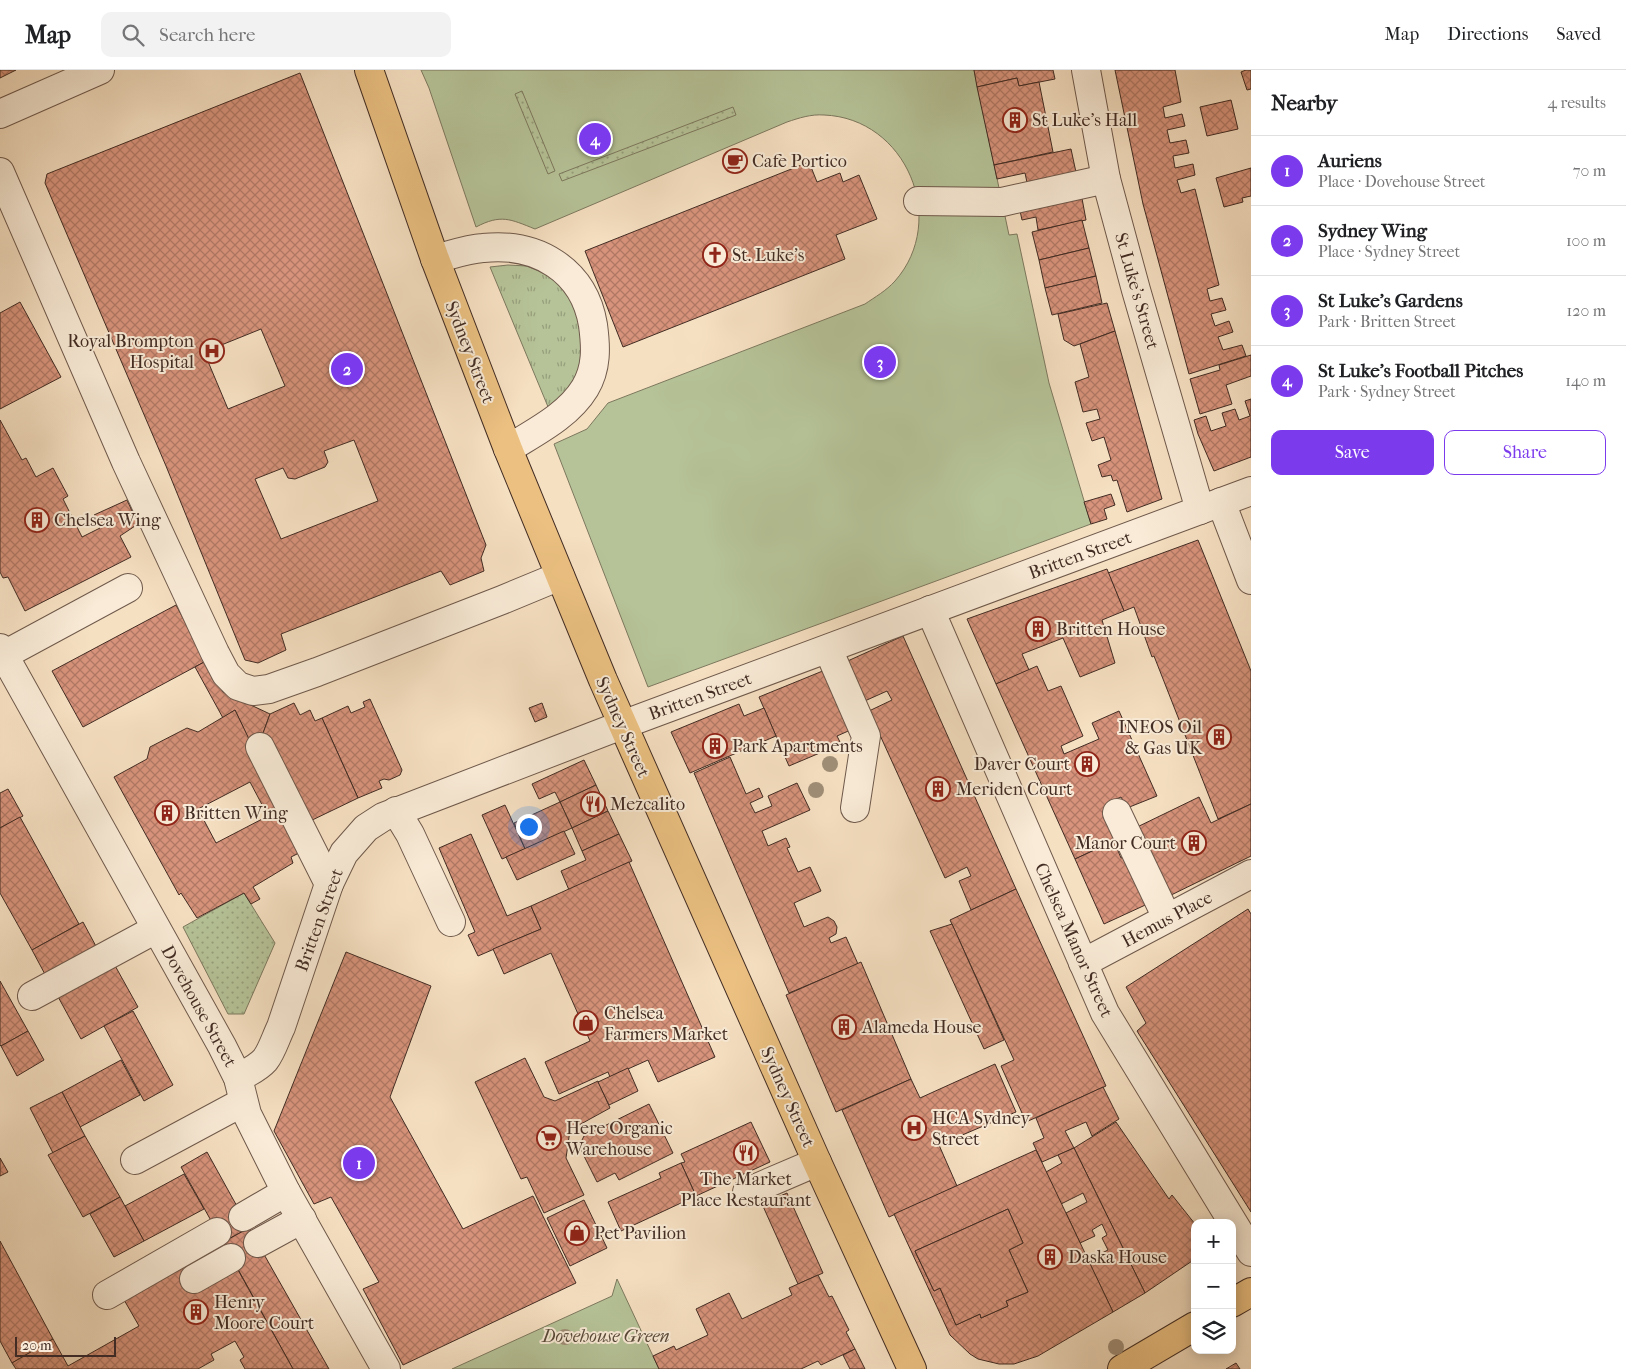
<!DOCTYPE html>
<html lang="en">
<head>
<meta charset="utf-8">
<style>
  body { margin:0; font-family:"IM FELL French Canon",serif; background:#f2f2f2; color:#202124 }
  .controls { position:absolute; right:15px; bottom:15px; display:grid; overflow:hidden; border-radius:10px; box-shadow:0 2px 12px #0003 }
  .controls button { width:45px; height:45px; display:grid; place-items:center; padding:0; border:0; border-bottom:1px solid #e0e0e0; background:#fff; color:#202124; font:25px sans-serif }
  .scale { position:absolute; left:15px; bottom:12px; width:101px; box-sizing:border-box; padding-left:5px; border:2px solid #422c23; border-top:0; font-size:14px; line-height:18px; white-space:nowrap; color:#422c23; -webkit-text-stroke:4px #f9ebd7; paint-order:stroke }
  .you { position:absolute; left:528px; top:756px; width:18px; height:18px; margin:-12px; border:4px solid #fff; border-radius:50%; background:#1a73e8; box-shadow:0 0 0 8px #1a73e833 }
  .badge { display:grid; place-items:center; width:32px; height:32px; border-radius:50%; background:#7c3aed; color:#fff; font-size:16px; font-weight:700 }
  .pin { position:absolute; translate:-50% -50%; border:2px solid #fff; box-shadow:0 1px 5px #0006 }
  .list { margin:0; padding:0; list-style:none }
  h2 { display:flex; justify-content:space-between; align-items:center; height:65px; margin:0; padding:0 20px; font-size:21px }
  h2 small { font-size:16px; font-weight:400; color:#757577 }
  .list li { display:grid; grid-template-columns:32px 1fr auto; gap:15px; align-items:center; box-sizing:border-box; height:70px; padding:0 20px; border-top:1px solid #e0e0e0 }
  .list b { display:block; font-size:19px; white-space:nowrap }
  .list p { margin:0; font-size:16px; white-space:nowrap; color:#757577 }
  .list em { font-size:16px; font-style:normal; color:#757577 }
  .actions { display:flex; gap:10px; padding:15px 20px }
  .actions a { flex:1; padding:11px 0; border:1px solid #7c3aed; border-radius:10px; text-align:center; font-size:18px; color:#7c3aed }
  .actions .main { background:#7c3aed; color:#fff }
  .icon { flex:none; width:28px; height:28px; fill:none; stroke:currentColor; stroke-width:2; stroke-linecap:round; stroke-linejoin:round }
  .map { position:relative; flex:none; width:1251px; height:1299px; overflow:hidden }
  header { display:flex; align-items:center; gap:30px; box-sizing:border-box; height:70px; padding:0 25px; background:#fff; border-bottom:1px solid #e0e0e0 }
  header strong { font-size:24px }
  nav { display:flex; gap:28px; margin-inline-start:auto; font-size:18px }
  .search { width:350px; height:45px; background:#f2f2f2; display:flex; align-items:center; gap:12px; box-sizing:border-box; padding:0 18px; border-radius:10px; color:#757577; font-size:19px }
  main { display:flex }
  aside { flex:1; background:#fff }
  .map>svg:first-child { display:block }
</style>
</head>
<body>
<header>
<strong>Map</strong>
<div class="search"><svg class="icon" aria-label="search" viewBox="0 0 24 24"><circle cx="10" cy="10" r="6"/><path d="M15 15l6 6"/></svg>Search here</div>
<nav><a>Map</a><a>Directions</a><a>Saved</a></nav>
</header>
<main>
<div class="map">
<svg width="1251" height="1299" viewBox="0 0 1251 1299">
  <defs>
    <pattern id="grass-tufts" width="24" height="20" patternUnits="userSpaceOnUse" patternTransform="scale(1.25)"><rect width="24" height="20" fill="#b6c398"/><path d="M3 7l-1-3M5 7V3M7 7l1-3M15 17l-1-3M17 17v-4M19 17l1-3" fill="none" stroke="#969f7c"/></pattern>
    <pattern id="garden-dots" width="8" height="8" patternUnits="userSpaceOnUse" patternTransform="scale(1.25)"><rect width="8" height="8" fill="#b6c398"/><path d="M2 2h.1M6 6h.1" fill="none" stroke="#969f7c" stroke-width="1.8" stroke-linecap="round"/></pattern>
    <pattern id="building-cross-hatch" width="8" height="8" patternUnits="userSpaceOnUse" patternTransform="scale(1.25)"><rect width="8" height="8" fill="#d7937b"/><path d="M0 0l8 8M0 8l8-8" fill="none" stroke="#b07864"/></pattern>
  </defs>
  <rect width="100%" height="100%" fill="#f6e0c2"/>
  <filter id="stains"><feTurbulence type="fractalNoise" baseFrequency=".004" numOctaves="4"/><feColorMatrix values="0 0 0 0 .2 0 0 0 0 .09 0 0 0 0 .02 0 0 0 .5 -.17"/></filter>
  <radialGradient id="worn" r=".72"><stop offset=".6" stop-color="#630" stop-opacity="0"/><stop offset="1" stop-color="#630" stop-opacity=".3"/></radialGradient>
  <polygon fill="url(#grass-tufts)" stroke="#7c785e" points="508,195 527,196 557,208 577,233 592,290 551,344 490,197"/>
  <g fill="#b6c398" stroke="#7c785e">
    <path d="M421 0H974L1009 165 1017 164 1049 313 1091 454 648 617 554 374 587 359 608 333 865 234C875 227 886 221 895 211 949 150 906 48 824 45 811 44 799 48 787 52L535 159C510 149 501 144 476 157L429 18Z"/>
    <polygon points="617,1209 659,1299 452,1299 612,1226"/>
  </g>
  <g fill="url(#garden-dots)" stroke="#7c785e">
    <polygon points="522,21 555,101 548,104 515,24"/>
    <polygon points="733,37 736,45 562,111 559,104"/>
    <polygon points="244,823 275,873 244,944 228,944 183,857"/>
  </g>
  <g fill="url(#building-cross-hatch)" stroke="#422c23" fill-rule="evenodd">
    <polygon points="0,0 16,0 0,8"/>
    <polygon points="974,0 1053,0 1055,9 1019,16 1017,8 977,17"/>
    <polygon points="1115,0 1175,0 1181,32 1163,37 1165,48 1182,44 1185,56 1167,60 1170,73 1186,70 1189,83 1173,86 1175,98 1193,94 1195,105 1177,110 1181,123 1195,119 1219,215 1207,219 1210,231 1222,228 1226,240 1211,244 1215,256 1229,251 1233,262 1218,267 1223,280 1242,275 1246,286 1189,304 1143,134"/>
    <polygon points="1246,0 1251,0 1251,19 1247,20 1241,2"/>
    <path d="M300 3 486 475 481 488 484 501 450 515 441 501 281 564 286 580 258 593 245 590 166 396 45 113 47 104ZM261 259 285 316 228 339 204 282ZM354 370 378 431 281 469 255 409 283 398 288 408 295 409 325 397 328 392 324 381Z"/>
    <polygon points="1017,8 1019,16 1039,12 1053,82 994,95 977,17"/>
    <polygon points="1231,30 1238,59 1207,66 1200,37"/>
    <polygon points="1071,79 1077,107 1028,117 1025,103 997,109 994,95"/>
    <polygon points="809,92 817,112 840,103 843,112 859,105 877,149 836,165 845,189 623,277 585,181"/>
    <polygon points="1251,98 1251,126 1242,128 1243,132 1224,137 1216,108"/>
    <polygon points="1081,123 1086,150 1038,160 1036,147 1022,150 1019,136"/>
    <polygon points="1082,150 1089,178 1039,190 1032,162"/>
    <polygon points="1089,178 1096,206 1045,218 1039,190"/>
    <polygon points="1096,206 1102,233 1052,245 1045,218"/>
    <polygon points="20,232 61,307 0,339 0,243"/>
    <polygon points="1107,233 1115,261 1074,276 1064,270 1058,244"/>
    <polygon points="1115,261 1162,429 1127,442 1117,410 1113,411 1111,405 1102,407 1098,395 1111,390 1104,367 1092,371 1086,353 1100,349 1097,339 1083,342 1075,312 1089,307 1080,274"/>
    <polygon points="1251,285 1251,306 1226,315 1232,334 1200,344 1190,309 1220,300 1219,295"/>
    <polygon points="1251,329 1251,387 1214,401 1198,364 1194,350 1206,346 1211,361 1226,356 1222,343 1235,339 1239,350 1250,346 1245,331"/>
    <polygon points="0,350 22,390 26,388 36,407 53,398 68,426 63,429 82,467 100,458 94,445 127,430 138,454 120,466 131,487 25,541 8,507 3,508 0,502"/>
    <polygon points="1111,424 1115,435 1104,439 1107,449 1091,454 1084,432"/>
    <polygon points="1198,470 1251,601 1251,734 1218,749 1154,586 1152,587 1134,537 1124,541 1108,503"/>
    <polygon points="1107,499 1124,541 1102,550 1115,593 1080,607 1063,568 1022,584 1029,600 996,614 967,549"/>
    <polygon points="176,535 206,591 83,657 52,601"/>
    <polygon points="903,566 1016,819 971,840 959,811 971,806 967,797 945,808 869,641 892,630 887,621 858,634 841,594"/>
    <polygon points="206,591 223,622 270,644 262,666 250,672 235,640 223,648 195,597"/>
    <polygon points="1037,596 1048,621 1061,616 1083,666 1061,676 1064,684 1099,669 1092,653 1119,641 1157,726 1127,738 1121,727 1108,733 1119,769 1075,789 996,614"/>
    <polygon points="830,598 855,658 837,666 841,674 789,696 759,627"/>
    <polygon points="370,629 402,700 400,705 389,710 384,709 379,711 382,718 358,728 322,648 348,636 351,643 365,637 363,632"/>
    <polygon points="294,633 300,645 310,640 315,651 322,648 358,728 306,753 262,666 270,644"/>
    <polygon points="542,633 547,647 535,652 529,638"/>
    <polygon points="739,634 744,646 764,638 776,666 690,703 671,662"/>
    <path d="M235 640 303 781 291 787 293 793 253 817 260 829 251 834 244 823 197 848 181 823 179 825 114 707 147 689 150 677 187 658 198 662ZM250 712 268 746 216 773 198 739Z"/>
    <polygon points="730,687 746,724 759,718 763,727 750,733 755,743 772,736 768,726 797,713 810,740 762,761 768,776 786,768 790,777 787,778 798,802 810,797 821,821 794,833 804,857 828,847 834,851 837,857 836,864 829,868 831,873 846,867 858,894 789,923 694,703"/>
    <polygon points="584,690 596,715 560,732 555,722 539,729 532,714"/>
    <polygon points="596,715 608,741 572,758 560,732"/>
    <polygon points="8,719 23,746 0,758 0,723"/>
    <polygon points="1199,727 1211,753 1251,734 1251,786 1165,828 1131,760"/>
    <polygon points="560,732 572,758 525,779 514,753"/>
    <polygon points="505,735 525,779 502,789 482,745"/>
    <polygon points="608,741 619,764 582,781 572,758"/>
    <polygon points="20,747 79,854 32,880 0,823 0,758"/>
    <polygon points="564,761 575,784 517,810 506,787"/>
    <polygon points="471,764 507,846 531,836 541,859 478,886 468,865 475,862 439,778"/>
    <polygon points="619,764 632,791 569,820 561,801 586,790 582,781"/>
    <polygon points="1114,771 1121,788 1125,786 1154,831 1104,854 1075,789"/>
    <polygon points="629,792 715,987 658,1012 648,990 610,1007 608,1002 559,1024 545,992 590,971 551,883 504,904 493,879 541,859 531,836"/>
    <polygon points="1016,819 1106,1016 1026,1052 1001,996 1014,990 950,850"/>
    <polygon points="1248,839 1251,844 1251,1142 1137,961 1146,953 1126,917"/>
    <polygon points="83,852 98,880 47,908 32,880"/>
    <polygon points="952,854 1004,970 984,979 930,861"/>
    <polygon points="346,882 431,916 390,1027 463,1159 533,1126 576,1213 403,1295 363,1219 379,1212 331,1127 314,1134 274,1061"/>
    <polygon points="113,892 138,937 81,969 56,923"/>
    <polygon points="861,892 911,1009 836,1042 786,925"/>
    <polygon points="0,911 28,961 1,976 0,975"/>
    <polygon points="133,941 173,1015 144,1031 104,956"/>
    <polygon points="28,961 44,990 17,1006 1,976"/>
    <polygon points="525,988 544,1027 555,1031 598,1011 610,1038 570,1060 566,1088 584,1125 544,1143 527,1107 521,1109 475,1012"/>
    <polygon points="121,990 140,1025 80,1057 62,1022"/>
    <polygon points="995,994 1016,1042 939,1075 957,1116 889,1147 842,1040 911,1009 920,1028"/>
    <polygon points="628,998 638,1021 609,1035 598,1012"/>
    <polygon points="1103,1017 1119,1049 1092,1066 1086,1052 1065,1061 1074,1078 1042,1092 1033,1073 1044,1068 1036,1048"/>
    <polygon points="62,1022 85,1066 53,1083 30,1038"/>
    <polygon points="649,1034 673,1083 619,1110 615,1103 597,1112 579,1076 584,1066"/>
    <polygon points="751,1052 770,1092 696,1126 681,1093 685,1092 681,1084"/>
    <polygon points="1116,1052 1169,1129 1172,1125 1195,1154 1195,1189 1145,1223 1074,1078"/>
    <polygon points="85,1066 120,1127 83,1147 48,1085"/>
    <polygon points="1074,1078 1145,1223 1113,1242 1088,1190 1108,1180 1102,1168 1107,1165 1102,1154 1092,1160 1095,1166 1080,1173 1066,1143 1087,1132 1083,1123 1061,1134 1046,1102 1062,1093 1058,1085"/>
    <path d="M1036 1080 1113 1242 1038 1286 1014 1294H999L978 1289 970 1284 950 1265 894 1144ZM1008 1139 1023 1173 1009 1180 1028 1222 1006 1231 1008 1236 981 1248 980 1244 956 1255 940 1218 934 1221 915 1181Z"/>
    <polygon points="207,1082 249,1158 223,1172 181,1097"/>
    <polygon points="0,1088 8,1102 0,1106"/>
    <polygon points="681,1093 696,1126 621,1161 608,1132 661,1108 659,1103"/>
    <polygon points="184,1104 204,1139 144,1171 125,1136"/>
    <polygon points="787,1123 823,1203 798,1214 762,1134"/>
    <polygon points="120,1127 144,1171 114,1187 90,1144"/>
    <polygon points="584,1130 607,1178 570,1196 547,1148"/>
    <polygon points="1008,1139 1023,1173 1009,1180 1028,1222 1006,1231 1008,1236 981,1248 980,1244 956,1255 940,1218 934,1221 915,1181"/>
    <polygon points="249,1158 329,1299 293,1299 223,1172"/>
    <polygon points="0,1171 53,1269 12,1293 0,1271"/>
    <polygon points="186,1194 201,1221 238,1200 293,1299 245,1299 240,1290 244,1287 235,1271 211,1284 214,1290 198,1299 16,1299 12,1293 53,1269 68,1296 139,1256 123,1228"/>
    <polygon points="818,1205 829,1227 832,1226 849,1260 846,1262 855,1279 821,1295 818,1291 801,1299 659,1299 653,1286 674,1276 676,1280 708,1265 696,1239 729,1223 742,1249 792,1225 789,1218"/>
    <polygon points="855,1279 865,1299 850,1299 843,1285"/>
    <polygon points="1236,1293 1240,1299 1226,1299"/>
  </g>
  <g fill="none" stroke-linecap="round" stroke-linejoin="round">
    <defs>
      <g id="minor">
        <polyline points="1086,0 1106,109 1136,220 1200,440"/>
        <polyline points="0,44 100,0"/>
        <polyline points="0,102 126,392 215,583 226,604 238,616 253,621 269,619 317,602 502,530 560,506"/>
        <polyline points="918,131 1002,132 1106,109"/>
        <path d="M435 189C451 185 467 179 483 178 537 172 584 200 593 255 596 277 597 298 585 318 568 346 535 362 508 379"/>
        <polyline points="1221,432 1251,510"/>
        <polyline points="930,540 1105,943 1251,1182"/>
        <polyline points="0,578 222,976 238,1008 247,1044 286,1122 386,1299"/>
        <polyline points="828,579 866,666 855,738"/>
        <polyline points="4,585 128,518"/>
        <polyline points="260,677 329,814"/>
        <polyline points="396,741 410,764 451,852"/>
        <polyline points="1117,743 1167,848"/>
        <polyline points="1083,893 1251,804"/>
        <polyline points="32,926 156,859"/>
        <path d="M238 1008C247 1003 258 998 265 990 272 981 276 967 281 957L329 814 344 783 366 758 383 747 622 655 1251 421"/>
        <polyline points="135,1090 243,1032"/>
        <polyline points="747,1122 817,1092"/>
        <polyline points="243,1147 286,1122"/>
        <polyline points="258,1173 302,1149"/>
        <polyline points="194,1209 231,1188"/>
        <polyline points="107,1225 217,1162"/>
      </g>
      <g id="major">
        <polyline points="369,0 435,189 508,379 603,610 817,1092 912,1299"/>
        <polyline points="1232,1233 1251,1222"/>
        <polyline points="1122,1299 1195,1256"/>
      </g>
    </defs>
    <use href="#minor" stroke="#6f594b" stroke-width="30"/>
    <use href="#major" stroke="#422c23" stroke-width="30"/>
    <use href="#minor" stroke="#f9ebd7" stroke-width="28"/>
    <use href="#major" stroke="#ebc081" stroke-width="28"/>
  </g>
  <g fill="#a08e77">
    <circle cx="830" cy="694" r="8"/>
    <circle cx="816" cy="720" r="8"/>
    <circle cx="565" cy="1267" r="8"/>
    <circle cx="1116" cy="1277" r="8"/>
  </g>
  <defs>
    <symbol id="building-ring" viewBox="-11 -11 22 22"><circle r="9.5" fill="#f9ebd7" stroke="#8f2418" stroke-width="1.5"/><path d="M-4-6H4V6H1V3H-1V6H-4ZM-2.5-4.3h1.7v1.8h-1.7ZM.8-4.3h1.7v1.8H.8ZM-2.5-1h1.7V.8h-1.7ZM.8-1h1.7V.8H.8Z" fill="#8f2418"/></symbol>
    <symbol id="cafe-ring" viewBox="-11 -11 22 22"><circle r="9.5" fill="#f9ebd7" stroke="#8f2418" stroke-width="1.5"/><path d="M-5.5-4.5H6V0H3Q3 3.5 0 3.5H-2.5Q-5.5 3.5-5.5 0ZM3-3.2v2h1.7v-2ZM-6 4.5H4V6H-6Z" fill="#8f2418"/></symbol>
    <symbol id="church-ring" viewBox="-11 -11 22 22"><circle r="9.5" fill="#f9ebd7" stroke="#8f2418" stroke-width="1.5"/><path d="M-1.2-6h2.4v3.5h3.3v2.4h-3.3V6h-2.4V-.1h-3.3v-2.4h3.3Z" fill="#8f2418"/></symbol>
    <symbol id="hospital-ring" viewBox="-11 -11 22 22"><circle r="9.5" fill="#f9ebd7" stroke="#8f2418" stroke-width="1.5"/><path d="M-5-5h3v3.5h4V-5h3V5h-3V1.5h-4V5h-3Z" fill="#8f2418"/></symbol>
    <symbol id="restaurant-ring" viewBox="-11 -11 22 22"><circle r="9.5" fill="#f9ebd7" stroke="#8f2418" stroke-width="1.5"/><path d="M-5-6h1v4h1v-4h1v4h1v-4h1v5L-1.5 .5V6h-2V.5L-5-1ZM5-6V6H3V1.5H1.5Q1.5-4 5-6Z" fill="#8f2418"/></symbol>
    <symbol id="shop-ring" viewBox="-11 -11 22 22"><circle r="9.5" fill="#f9ebd7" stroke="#8f2418" stroke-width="1.5"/><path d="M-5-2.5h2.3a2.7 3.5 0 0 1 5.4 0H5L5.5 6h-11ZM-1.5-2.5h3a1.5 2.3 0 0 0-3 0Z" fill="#8f2418"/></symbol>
    <symbol id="supermarket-ring" viewBox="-11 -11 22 22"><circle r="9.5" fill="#f9ebd7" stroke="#8f2418" stroke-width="1.5"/><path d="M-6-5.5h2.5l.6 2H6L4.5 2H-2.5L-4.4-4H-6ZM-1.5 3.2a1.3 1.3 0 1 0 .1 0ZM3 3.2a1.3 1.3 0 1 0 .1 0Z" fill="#8f2418"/></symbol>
  </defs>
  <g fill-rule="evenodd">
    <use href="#building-ring" x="1001" y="36" width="28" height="28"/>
    <use href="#cafe-ring" x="721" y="77" width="28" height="28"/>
    <use href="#church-ring" x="701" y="171" width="28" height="28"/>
    <use href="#hospital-ring" x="198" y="267" width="28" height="28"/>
    <use href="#building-ring" x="23" y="436" width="28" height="28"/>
    <use href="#building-ring" x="1024" y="545" width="28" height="28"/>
    <use href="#building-ring" x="1205" y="653" width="28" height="28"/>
    <use href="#building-ring" x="701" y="662" width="28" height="28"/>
    <use href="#building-ring" x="1073" y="680" width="28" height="28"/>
    <use href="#building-ring" x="924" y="705" width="28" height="28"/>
    <use href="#restaurant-ring" x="579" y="720" width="28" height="28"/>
    <use href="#building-ring" x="153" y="729" width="28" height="28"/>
    <use href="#building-ring" x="1180" y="759" width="28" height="28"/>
    <use href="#shop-ring" x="572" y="939" width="28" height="28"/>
    <use href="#building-ring" x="830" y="943" width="28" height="28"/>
    <use href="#hospital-ring" x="900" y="1044" width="28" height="28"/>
    <use href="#supermarket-ring" x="535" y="1054" width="28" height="28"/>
    <use href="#restaurant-ring" x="732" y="1069" width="28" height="28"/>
    <use href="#shop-ring" x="563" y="1149" width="28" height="28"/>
    <use href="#building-ring" x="1036" y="1173" width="28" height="28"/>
    <use href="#building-ring" x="182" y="1228" width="28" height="28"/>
  </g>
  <g text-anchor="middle" stroke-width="4" stroke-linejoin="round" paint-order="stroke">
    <g font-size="18" fill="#422c23" stroke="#f9ebd7" text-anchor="start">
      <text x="1032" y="56">St Luke's Hall</text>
      <text x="752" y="97">Cafe Portico</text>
      <text x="732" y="191">St. Luke's</text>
      <text x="194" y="277" text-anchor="end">Royal Brompton<tspan x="194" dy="21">Hospital</tspan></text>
      <text x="54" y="456">Chelsea Wing</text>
      <text x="1056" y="565">Britten House</text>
      <text x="1202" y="663" text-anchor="end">INEOS Oil<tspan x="1202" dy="21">&amp; Gas UK</tspan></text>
      <text x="732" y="682">Park Apartments</text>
      <text x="1070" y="700" text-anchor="end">Daver Court</text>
      <text x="956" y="725">Meriden Court</text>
      <text x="610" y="740">Mezcalito</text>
      <text x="184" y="749">Britten Wing</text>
      <text x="1176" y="779" text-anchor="end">Manor Court</text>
      <text x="604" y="949">Chelsea<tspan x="604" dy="21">Farmers Market</tspan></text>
      <text x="862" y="963">Alameda House</text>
      <text x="932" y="1054">HCA Sydney<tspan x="932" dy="21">Street</tspan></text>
      <text x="566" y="1064">Here Organic<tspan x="566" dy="21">Warehouse</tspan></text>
      <text x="746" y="1115" text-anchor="middle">The Market<tspan x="746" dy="21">Place Restaurant</tspan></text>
      <text x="594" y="1169">Pet Pavilion</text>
      <text x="1068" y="1193">Daska House</text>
      <text x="214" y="1238">Henry<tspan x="214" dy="21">Moore Court</tspan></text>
    </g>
    <g font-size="18" fill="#422c23" stroke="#f9ebd7">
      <text transform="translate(1137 221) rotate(74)" y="6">St Luke's Street</text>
      <text transform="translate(470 282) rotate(69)" y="6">Sydney Street</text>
      <text transform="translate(1080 485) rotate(-20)" y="6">Britten Street</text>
      <text transform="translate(700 626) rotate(-20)" y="6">Britten Street</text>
      <text transform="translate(623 657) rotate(66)" y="6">Sydney Street</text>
      <text transform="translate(1167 849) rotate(-28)" y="6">Hemus Place</text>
      <text transform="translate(319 850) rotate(-70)" y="6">Britten Street</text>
      <text transform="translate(1074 870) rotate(66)" y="6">Chelsea Manor Street</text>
      <text transform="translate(199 936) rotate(61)" y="6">Dovehouse Street</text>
      <text transform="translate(788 1027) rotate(66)" y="6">Sydney Street</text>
    </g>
    <g font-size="18" font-style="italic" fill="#594a3a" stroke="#f9ebd7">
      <text x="606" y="1272">Dovehouse Green</text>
    </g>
  </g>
  <rect width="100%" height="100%" filter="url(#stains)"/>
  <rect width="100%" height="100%" fill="url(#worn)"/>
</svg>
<div class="controls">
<button>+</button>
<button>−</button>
<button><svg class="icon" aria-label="layers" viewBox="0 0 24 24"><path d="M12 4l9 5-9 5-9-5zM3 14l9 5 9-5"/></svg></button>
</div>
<div class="scale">20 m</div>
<div class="you"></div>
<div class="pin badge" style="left:359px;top:1093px">1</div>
<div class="pin badge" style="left:347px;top:299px">2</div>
<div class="pin badge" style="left:880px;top:292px">3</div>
<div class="pin badge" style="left:595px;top:69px">4</div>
</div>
<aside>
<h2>Nearby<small>4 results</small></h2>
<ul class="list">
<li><span class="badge">1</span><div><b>Auriens</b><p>Place · Dovehouse Street</p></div><em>70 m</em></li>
<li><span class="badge">2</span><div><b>Sydney Wing</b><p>Place · Sydney Street</p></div><em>100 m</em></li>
<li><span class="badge">3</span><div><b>St Luke's Gardens</b><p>Park · Britten Street</p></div><em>120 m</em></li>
<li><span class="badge">4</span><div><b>St Luke's Football Pitches</b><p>Park · Sydney Street</p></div><em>140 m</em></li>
</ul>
<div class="actions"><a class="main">Save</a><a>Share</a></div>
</aside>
</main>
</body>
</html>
